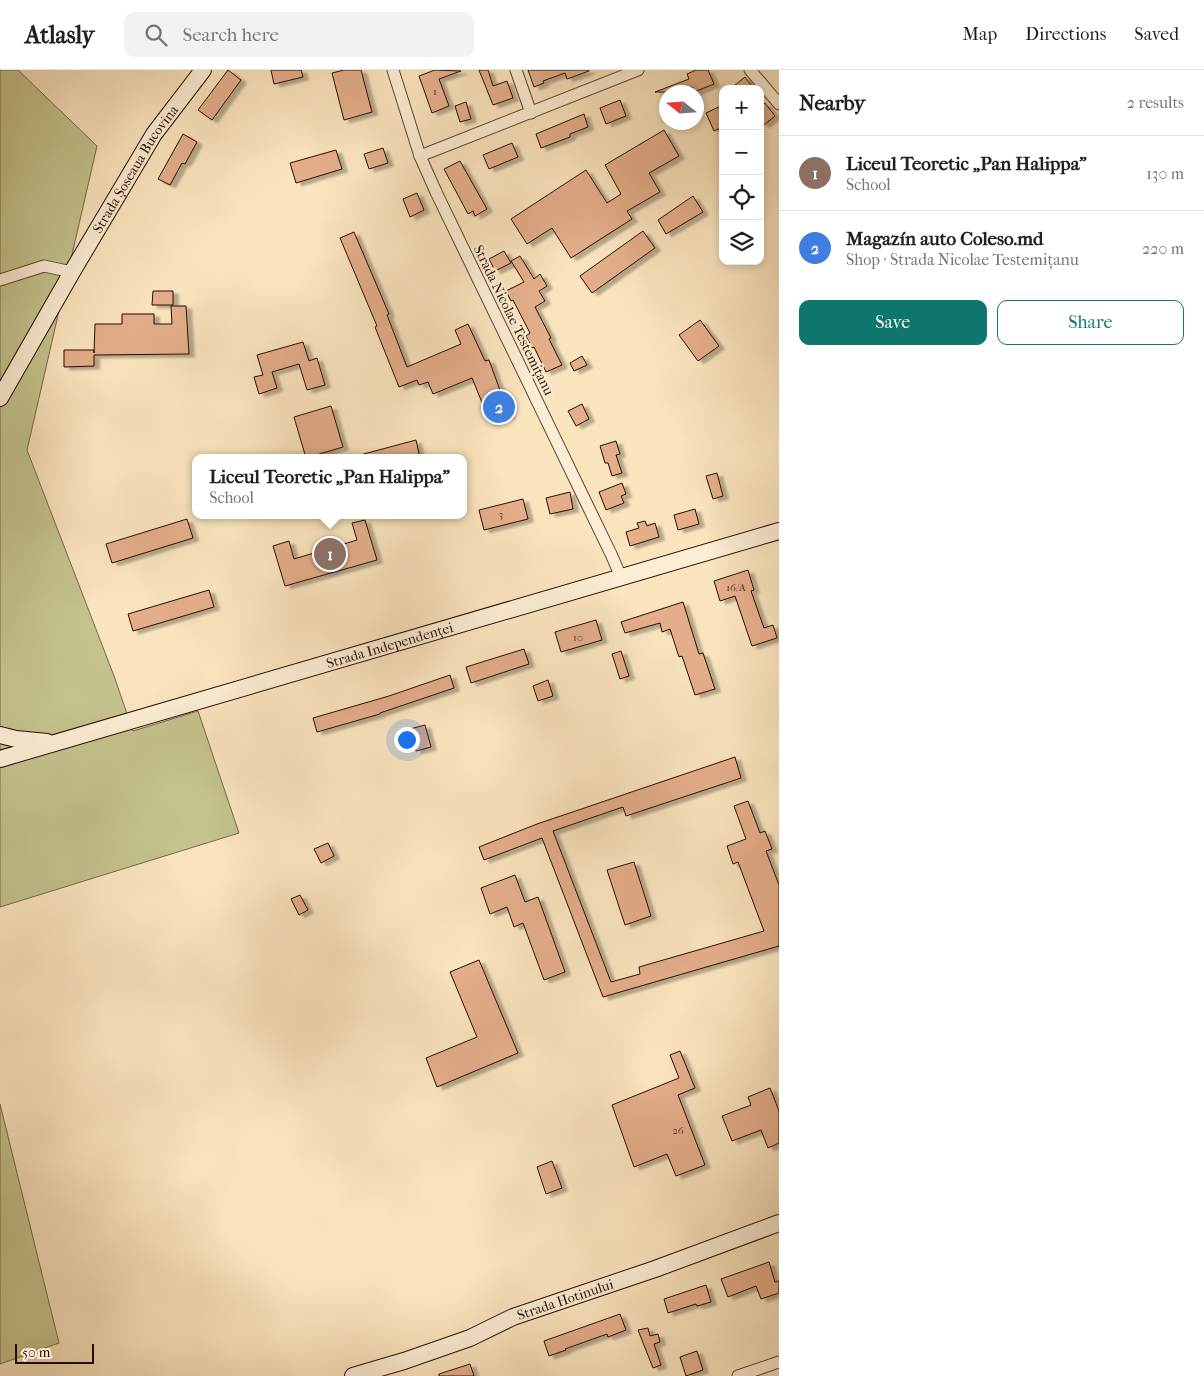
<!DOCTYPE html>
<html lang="en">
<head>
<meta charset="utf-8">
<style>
  body { margin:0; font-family:"IM FELL French Canon",serif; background:#f2f2f2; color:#202124 }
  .controls { position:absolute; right:15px; top:15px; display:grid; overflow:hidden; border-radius:10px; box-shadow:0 2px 8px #0003 }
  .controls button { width:45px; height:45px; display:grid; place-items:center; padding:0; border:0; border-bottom:1px solid #e0e0e0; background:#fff; color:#202124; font:25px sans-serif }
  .compass { position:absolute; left:659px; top:15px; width:45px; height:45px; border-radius:50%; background:#fff; box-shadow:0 2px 8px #0003; rotate:287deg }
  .scale { position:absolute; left:15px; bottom:12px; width:79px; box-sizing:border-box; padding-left:5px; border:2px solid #290d00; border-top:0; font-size:14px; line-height:18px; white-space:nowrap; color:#290d00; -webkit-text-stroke:4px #fcedd4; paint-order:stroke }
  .you { position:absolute; left:406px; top:669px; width:18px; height:18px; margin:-12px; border:4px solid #fff; border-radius:50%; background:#1a73e8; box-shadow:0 0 0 8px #1a73e833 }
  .badge { display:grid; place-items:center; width:32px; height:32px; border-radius:50%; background:#0f766e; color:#fff; font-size:16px; font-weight:700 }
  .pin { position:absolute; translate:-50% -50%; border:2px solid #fff; box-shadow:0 1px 5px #0006 }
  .popup { position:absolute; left:192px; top:384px; width:275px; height:65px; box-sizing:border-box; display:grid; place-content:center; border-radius:10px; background:#fff; filter:drop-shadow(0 1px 4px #0005); font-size:16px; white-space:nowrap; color:#757577 }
  .popup b { font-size:19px; color:#202124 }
  .popup::after { content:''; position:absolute; left:50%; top:100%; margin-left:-10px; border:10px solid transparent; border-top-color:#fff }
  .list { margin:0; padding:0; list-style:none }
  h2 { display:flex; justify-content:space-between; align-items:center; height:65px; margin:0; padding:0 20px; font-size:21px }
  h2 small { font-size:16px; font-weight:400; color:#757577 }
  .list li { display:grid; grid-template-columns:32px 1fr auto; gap:15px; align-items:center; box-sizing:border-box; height:75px; padding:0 20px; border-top:1px solid #e0e0e0 }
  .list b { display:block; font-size:19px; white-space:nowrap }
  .list p { margin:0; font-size:16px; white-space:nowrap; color:#757577 }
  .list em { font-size:16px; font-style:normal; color:#757577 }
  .actions { display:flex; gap:10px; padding:15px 20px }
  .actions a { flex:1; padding:11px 0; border:1px solid #0f766e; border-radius:10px; text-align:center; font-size:18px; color:#0f766e }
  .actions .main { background:#0f766e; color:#fff }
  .icon { flex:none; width:28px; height:28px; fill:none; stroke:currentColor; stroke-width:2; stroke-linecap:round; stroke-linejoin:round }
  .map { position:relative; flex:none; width:779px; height:1306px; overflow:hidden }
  header { display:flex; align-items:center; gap:30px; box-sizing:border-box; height:70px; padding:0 25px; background:#fff; border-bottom:1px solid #e0e0e0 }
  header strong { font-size:24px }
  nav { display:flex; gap:28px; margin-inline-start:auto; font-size:18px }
  .search { width:350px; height:45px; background:#f2f2f2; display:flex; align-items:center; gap:12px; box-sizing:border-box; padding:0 18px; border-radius:10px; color:#757577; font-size:19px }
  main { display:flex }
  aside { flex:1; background:#fff }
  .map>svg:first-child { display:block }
</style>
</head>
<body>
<header>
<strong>Atlasly</strong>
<div class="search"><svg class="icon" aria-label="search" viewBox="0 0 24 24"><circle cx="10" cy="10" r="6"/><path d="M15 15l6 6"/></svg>Search here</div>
<nav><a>Map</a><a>Directions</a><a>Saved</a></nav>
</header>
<main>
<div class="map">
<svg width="779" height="1306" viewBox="0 0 779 1306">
  <defs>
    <filter id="shadow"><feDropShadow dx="5.5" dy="3" stdDeviation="1" flood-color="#0004"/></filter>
  </defs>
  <rect width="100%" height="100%" fill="#fae4bd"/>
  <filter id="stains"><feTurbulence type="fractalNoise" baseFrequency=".004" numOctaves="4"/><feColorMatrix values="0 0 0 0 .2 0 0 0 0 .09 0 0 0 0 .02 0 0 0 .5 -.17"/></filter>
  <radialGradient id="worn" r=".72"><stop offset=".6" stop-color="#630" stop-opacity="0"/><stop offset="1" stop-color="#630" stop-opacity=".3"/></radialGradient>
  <g fill="#c4c28d" stroke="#766846">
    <polygon points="0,0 18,0 97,76 27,380 114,606 133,661 198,641 239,763 0,837"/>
    <polygon points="0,1034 59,1273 0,1294"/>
  </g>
  <g fill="#e4ae8a" stroke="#290d00" filter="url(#shadow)">
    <polygon points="228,0 241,10 212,50 198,40"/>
    <polygon points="271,0 301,0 303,7 274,14"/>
    <polygon points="344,0 361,0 372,42 344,50 332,3"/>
    <polygon points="435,0 461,1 439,9 449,36 432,43 419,6"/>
    <polygon points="479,0 488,0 493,16 507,11 513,28 493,35"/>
    <polygon points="528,0 589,0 589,1 567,9 565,3 543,11 544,13 534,17"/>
    <polygon points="696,0 708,0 714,14 694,22 692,17 679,22 655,22 689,9 687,4"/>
    <polygon points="745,7 754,19 730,19"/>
    <polygon points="620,30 626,46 606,54 600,38"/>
    <polygon points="466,32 471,49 460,52 455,36"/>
    <polygon points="765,33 775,46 764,55 760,51 760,37"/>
    <polygon points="723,35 723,57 714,61 706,43"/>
    <polygon points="584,44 588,57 570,64 570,67 541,78 536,64"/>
    <polygon points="664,60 679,86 649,103 660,122 627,141 632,149 571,188 552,158 527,174 511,149 586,100 607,133 621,124 605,95"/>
    <polygon points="183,64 197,72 185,94 182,93 170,115 158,109"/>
    <polygon points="512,73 518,87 489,99 483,85"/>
    <polygon points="383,78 388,93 369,99 364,84"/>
    <polygon points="336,80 342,99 296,113 290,93"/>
    <polygon points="460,91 487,139 475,146 473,141 468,144 444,99"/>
    <polygon points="417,123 424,140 410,147 403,129"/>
    <polygon points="693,126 703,142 666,164 658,150"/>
    <polygon points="643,161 655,178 592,223 580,206"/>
    <polygon points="354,162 389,244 387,245 407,297 461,274 455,260 468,254 485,291 489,290 509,345 490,352 472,308 433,324 428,312 419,315 417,310 399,317 375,257 377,256 340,168"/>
    <polygon points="504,181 511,193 495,201 489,189"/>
    <polygon points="520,186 534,209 540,204 547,216 539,221 545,231 535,237 551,268 549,269 562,295 546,302 534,277 532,278 526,266 530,263 513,230 511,231 506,221 524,212 511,191"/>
    <polygon points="153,221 173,221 173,235 152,235"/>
    <polygon points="171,236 186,236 189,284 94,285 94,296 64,297 64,280 94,280 94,283 95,254 122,254 122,244 154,244 154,254 172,254"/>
    <polygon points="700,250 719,276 698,291 679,265"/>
    <polygon points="303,272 309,291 317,288 325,315 307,320 299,294 272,302 277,318 259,324 254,307 263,305 257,285"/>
    <polygon points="582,286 587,295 574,301 570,293"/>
    <polygon points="582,334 589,349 576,356 568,341"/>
    <polygon points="331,336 343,377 306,388 294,347"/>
    <polygon points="416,370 420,388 360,388 360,385"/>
    <polygon points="616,371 620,384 616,385 622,403 612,406 608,393 605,393 600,376"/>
    <polygon points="717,403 723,426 713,429 706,406"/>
    <polygon points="622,413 626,424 621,426 624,433 606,440 599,422"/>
    <polygon points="570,422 573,439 550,444 546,428"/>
    <polygon points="523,429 528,449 484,460 479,440"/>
    <polygon points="695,439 699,454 678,460 674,445"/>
    <polygon points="187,449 193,468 112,493 106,474"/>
    <polygon points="365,450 377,490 285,516 273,476 289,471 294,489 357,470 352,453"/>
    <polygon points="645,451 647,456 655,453 659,467 630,476 626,462 639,458 637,453"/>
    <polygon points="748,500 754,520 751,521 764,558 773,555 777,568 752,576 735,526 720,531 714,511"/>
    <polygon points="209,520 214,537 133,561 128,544"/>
    <polygon points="683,532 699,584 703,583 715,619 695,625 682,586 679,587 670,559 662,562 660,553 625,563 621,552"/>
    <polygon points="596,550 602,570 561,582 555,562"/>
    <polygon points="524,579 529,594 471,613 466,597"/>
    <polygon points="621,581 629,606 620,609 612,584"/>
    <polygon points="450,605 454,618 380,643 380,644 317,662 313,648 389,626"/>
    <polygon points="548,610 553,626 538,631 533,616"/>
    <polygon points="425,655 431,677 416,681 410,659"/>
    <polygon points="735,687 741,708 626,746 623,737 553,761 611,912 640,904 639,897 764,861 738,792 733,794 727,776 746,769 734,736 748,731 760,763 765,761 772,779 766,781 779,815 779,876 603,927 542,768 484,790 479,777 537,754"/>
    <polygon points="328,773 334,786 321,793 314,779"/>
    <polygon points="634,792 651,846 625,855 607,800"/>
    <polygon points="515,805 525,832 538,827 565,902 544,910 523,853 514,857 507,837 490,844 481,818"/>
    <polygon points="300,825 308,840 299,845 291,829"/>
    <polygon points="479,890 518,983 437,1017 426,988 477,967 450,902"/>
    <polygon points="680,981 695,1018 678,1025 705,1095 676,1106 667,1084 634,1097 612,1035 679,1008 670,985"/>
    <polygon points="770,1018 779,1041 779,1073 768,1078 761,1060 732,1071 722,1046 751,1035 748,1027"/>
    <polygon points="552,1091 562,1118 546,1124 537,1097"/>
    <polygon points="769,1192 775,1212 779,1211 779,1223 761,1229 756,1216 728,1227 721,1209"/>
    <polygon points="706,1215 711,1232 697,1236 696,1234 668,1243 664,1229"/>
    <polygon points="620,1244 626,1260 608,1267 607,1264 565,1279 566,1280 549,1286 544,1271"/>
    <polygon points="648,1258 650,1266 658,1264 660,1272 654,1274 661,1295 653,1298 638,1260"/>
    <polygon points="697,1281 703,1300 686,1306 680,1287"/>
    <polygon points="470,1294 474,1306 439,1306 439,1304"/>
  </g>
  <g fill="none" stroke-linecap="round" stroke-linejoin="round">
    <defs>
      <g id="street">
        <polyline points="393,0 420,86 436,122 611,484 621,507"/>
        <polyline points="516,0 531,43"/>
        <polyline points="750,0 779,34"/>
        <polyline points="420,86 638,0"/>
        <polyline points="0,210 44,196 72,202"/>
        <polyline points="738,1306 779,1292"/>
      </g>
      <g id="secondary">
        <path id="s1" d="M0 328 72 202 154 64 203 0"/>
        <polyline points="0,665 16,669 47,672"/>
        <path id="s2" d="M0 689 779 461"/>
        <path id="s3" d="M353 1306 404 1291 470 1268 513 1247 655 1199 779 1153"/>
      </g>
    </defs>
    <use href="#street" stroke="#5d432f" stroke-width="13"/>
    <use href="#secondary" stroke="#290d00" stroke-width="18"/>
    <use href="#street" stroke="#fcedd4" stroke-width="11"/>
    <use href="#secondary" stroke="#fcedd4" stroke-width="16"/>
  </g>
  <g text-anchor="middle" stroke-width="4.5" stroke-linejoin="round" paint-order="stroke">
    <g font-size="11" fill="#583522">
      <text x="435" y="25">1</text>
      <text x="501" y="448">3</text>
      <text x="736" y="521">16/A</text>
      <text x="578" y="571">10</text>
      <text x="678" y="1064">26</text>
    </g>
    <g font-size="14" fill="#290d00" stroke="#fcedd4">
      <text dy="5" stroke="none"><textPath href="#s1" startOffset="266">Strada Șoseaua Bucovina</textPath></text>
      <text transform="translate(514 250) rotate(64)" y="5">Strada Nicolae Testemițanu</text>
      <text dy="5" stroke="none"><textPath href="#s2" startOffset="406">Strada Independenței</textPath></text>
      <text dy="5" stroke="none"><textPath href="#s3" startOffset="226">Strada Hotinului</textPath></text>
    </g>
  </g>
  <rect width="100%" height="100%" filter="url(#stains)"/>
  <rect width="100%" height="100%" fill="url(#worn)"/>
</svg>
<div class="controls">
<button>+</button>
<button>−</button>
<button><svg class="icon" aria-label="locate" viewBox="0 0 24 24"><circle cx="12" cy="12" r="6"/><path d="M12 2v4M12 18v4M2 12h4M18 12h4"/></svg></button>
<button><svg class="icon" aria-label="layers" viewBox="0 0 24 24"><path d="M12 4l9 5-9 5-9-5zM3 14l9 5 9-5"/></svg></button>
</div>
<svg class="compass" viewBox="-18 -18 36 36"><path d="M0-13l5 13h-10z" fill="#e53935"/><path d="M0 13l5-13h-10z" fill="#757577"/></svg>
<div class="scale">50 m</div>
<div class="you"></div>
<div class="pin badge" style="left:330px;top:484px;background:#8d6e63">1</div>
<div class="popup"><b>Liceul Teoretic „Pan Halippa”</b>School</div>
<div class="pin badge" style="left:499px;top:337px;background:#3f7fe0">2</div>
</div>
<aside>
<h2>Nearby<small>2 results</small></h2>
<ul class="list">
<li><span class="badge" style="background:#8d6e63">1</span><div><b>Liceul Teoretic „Pan Halippa”</b><p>School</p></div><em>130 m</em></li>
<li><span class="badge" style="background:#3f7fe0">2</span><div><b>Magazín auto Coleso.md</b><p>Shop · Strada Nicolae Testemițanu</p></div><em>220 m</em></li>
</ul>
<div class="actions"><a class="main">Save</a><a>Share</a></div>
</aside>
</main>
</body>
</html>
